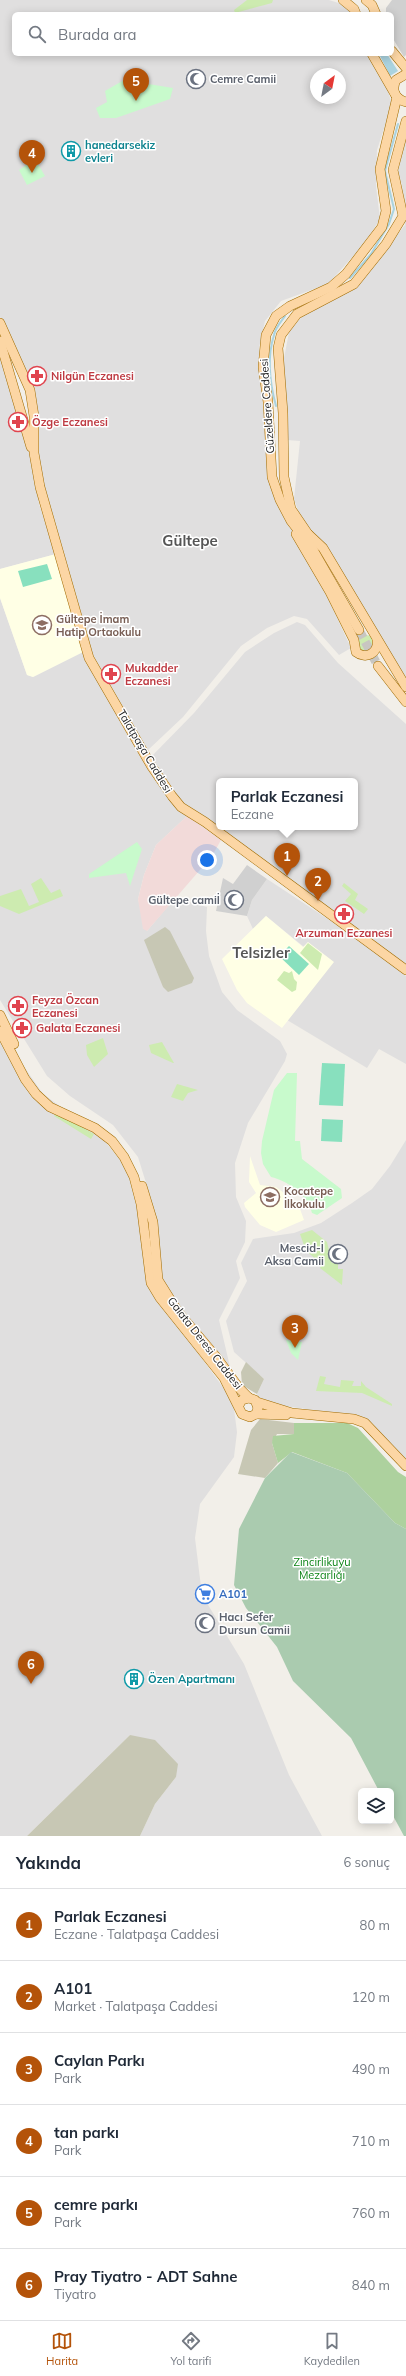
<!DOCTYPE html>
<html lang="tr">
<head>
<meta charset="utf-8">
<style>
  body { margin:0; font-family:Mulish,sans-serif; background:#f2f2f3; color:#1f2937 }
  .controls { position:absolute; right:12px; bottom:12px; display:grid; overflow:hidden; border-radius:6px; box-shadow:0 2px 10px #0003 }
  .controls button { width:36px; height:36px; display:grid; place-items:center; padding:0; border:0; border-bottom:1px solid #e0e1e3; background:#fff; color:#1f2937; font:20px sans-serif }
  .compass { position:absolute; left:310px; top:68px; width:36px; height:36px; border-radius:50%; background:#fff; box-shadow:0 2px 10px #0003; rotate:32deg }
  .you { position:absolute; left:207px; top:860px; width:14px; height:14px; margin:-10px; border:3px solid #fff; border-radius:50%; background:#1a73e8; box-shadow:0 0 0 6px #1a73e833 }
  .badge { display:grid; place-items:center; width:26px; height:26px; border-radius:50%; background:#b45309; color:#fff; font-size:13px; font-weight:700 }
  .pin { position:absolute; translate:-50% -33px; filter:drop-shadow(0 1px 2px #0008) }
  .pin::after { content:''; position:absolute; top:21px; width:14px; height:12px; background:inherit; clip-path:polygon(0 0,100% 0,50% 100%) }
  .popup { position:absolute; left:216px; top:778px; width:142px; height:52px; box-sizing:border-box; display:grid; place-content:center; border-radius:6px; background:#fff; filter:drop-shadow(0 1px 3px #0005); font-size:13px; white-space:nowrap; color:#747a83 }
  .popup b { font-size:15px; color:#1f2937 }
  .popup::after { content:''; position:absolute; left:50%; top:100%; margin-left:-8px; border:8px solid transparent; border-top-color:#fff }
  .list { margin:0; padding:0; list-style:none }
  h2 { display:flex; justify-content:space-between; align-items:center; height:52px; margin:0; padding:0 16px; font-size:17px }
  h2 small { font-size:13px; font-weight:400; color:#747a83 }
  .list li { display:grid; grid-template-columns:26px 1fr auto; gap:12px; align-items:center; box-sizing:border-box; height:72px; padding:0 16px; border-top:1px solid #e0e1e3 }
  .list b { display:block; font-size:15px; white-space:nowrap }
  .list p { margin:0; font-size:13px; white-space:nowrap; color:#747a83 }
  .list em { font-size:13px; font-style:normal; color:#747a83 }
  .icon { flex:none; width:22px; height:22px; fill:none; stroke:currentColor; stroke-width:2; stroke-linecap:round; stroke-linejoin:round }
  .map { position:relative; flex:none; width:406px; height:1836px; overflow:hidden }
  .search { position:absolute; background:#fff; box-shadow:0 2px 10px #0003; left:12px; right:12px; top:12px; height:44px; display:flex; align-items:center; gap:10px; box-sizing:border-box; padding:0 14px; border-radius:6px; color:#747a83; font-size:15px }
  .sheet { height:484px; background:#fff }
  nav { display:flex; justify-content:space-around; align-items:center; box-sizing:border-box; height:56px; border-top:1px solid #e0e1e3; background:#fff; font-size:11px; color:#747a83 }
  nav a { display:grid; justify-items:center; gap:2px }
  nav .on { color:#b45309 }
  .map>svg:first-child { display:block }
</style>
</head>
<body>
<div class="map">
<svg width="406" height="1836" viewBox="0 0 406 1836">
  <rect width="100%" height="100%" fill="#f2efe9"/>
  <g fill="#e0dfdf" fill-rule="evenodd">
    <path d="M0 0H329L345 5 351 14H14V54H371L387 88 392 104 377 150 376 186 380 219 365 243 328 284 281 301 265 321 259 348 268 465 275 499 326 594 351 648 339 655 307 619 294 616 267 628 241 646 183 717 148 750 93 655 42 477 18 353 0 317ZM316 74H340V98H316Z"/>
    <polygon points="406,135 406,677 302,522 294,499 300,441 287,440 282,369 289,332 303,315 358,285 405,225 402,185 398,172"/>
    <polygon points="0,350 31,455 39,504 56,554 0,569"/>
    <polygon points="0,598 27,675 33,677 83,652 182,813 187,816 156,845 144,875 138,899 147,931 175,898 207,907 206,931 209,956 222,992 237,1010 280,1041 287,1054 285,1061 248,1123 235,1163 236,1197 246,1221 245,1242 236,1261 240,1278 219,1320 231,1371 171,1298 162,1278 151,1199 138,1157 113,1125 70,1096 47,1076 0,1000"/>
    <path d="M297 622 305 625 338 663 406 724V967L182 803 150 758 194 713 245 652 274 633ZM219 781H355V827H219Z"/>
    <polygon points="267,879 337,925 406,976 406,1064 379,1049 367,1068 287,1020 302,1002 308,942 304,947 266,916 253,929 247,916 252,900"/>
    <polygon points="0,1032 43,1094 99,1134 133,1176 141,1206 147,1283 233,1401 237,1432 234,1457 200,1504 195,1538 202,1595 244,1664 289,1775 322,1836 140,1836 155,1804 176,1777 130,1735 27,1836 0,1836"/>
    <polygon points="406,1140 406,1460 372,1423 355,1416 278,1405 258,1397 257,1394 264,1379 234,1352 226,1321 247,1281 241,1263 253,1239 294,1233 321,1223 352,1203 372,1189 390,1166"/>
  </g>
  <polygon fill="#f2dad9" points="187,816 221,840 212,856 147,931 143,929 138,899 144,875 156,845"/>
  <g fill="#ffffe5">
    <polygon points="56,554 83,652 33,677 27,675 0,598 0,569"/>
    <polygon points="266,916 303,947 308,942 334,962 282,1028 247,1003 237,990 222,959"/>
    <polygon points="250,1156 260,1185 276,1187 284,1193 300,1209 304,1220 276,1232 260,1225 245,1207 244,1203 256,1193 249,1182"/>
  </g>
  <g fill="#d0d0d0">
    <polygon points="392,0 406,0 406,55 404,57 392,37 392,14 386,14 386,8"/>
    <polygon points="247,865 267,879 252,900 247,916 216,911 223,878 233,884"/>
  </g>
  <g fill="#c7c7b4">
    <polygon points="165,927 170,931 194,978 192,983 168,992 163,987 144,940"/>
    <polygon points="246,1362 264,1379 257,1394 242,1385 241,1372"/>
    <polygon points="260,1419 294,1423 294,1434 277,1434 272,1443 278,1463 265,1478 238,1474 251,1430"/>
    <polygon points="130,1735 155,1740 178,1764 176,1777 155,1804 140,1836 27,1836"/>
  </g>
  <g fill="#cdebb0">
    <polygon points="247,0 273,0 272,3 235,13 234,10"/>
    <circle cx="366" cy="643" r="8"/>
    <polygon points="41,878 51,893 60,889 63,896 19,914 0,906 0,896 21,889 29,906 39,902 31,884"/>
    <polygon points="344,883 358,894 355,900 368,909 364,914 345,901 351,894 342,886"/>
    <polygon points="308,943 322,954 318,970 300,953"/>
    <polygon points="284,971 289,973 292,971 294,979 297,982 296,990 292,992 277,980"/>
    <polygon points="103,1038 108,1054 94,1067 87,1055 86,1045"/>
    <polygon points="162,1042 174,1063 173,1063 151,1053 149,1045"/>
    <polygon points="177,1084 198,1090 188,1093 183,1101 171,1097"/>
    <polygon points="57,1113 94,1134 91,1139 54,1116"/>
    <polygon points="312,1230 327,1242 332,1263 338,1263 338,1269 343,1269 342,1285 320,1268 322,1264 306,1251 300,1234"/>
    <polygon points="320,1376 326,1377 324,1384 340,1387 341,1380 354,1381 352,1386 361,1386 361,1381 366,1387 392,1404 392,1406 362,1393 316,1391"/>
  </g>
  <polygon fill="#add19e" points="294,1423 347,1423 358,1428 398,1472 406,1477 406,1529 395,1523 347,1473 292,1452 278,1463 272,1443 273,1436 294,1434"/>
  <polygon fill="#aacbaf" points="291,1452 347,1473 395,1523 406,1529 406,1836 404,1836 391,1812 391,1791 379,1791 351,1738 293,1681 277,1647 246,1608 234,1585 239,1529 265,1478"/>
  <g fill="#c8facc">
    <polygon points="124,80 173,88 170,99 116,118 100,118 96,108 107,102 105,91"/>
    <polygon points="35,159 45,176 27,185 19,170"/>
    <polygon points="137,842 142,849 130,886 126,873 89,878 89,874"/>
    <path d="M287 1073H297L295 1141H300L302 1159 341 1189 342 1198 317 1215 312 1213C308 1195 288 1181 271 1177L263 1164 261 1153 262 1141 274 1090Z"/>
    <polygon points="286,1340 302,1342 298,1360 291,1353"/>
  </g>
  <g fill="#88e0be">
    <polygon points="47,564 52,579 23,587 18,571"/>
    <polygon points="289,946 309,964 299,975 279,956"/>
    <polygon points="322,1063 345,1064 343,1106 319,1105"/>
    <polygon points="322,1119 343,1120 342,1142 321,1141"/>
  </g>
  <polygon fill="#aad3df" points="379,54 387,54 398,71 390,76"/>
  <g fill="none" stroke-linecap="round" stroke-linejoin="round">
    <g stroke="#aad3df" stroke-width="2">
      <polyline points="350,278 371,254 389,224 394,209 385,171 398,124"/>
      <path d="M276 406C270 384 267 357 274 335 275 328 281 322 285 316"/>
    </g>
    <polyline stroke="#c8c6c1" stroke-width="9" stroke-dasharray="9 4.5" stroke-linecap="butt" points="359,630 378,666"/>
    <defs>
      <g id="major">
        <polyline points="343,0 354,9 356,14"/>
        <polyline points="366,0 372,5 376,14"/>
        <polyline points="392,51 406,68"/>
        <polyline points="372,54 395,94"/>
        <path d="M406 74 396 80C391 90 395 99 406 102"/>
        <polyline points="0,323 30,390 34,416 34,453 40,487 89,658 152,767 172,796 181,807 205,822 406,970"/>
        <polyline points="0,341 31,447"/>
        <polyline points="307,533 323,548 406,687"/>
        <path d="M296 534 330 592 354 640 356 652C366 660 379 653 377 640"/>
        <polyline points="308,534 291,509 284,477 283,413 278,348 281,335 297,314 354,284 386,244 403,216 393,170 406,121"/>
        <polyline points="359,630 312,548 291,521 280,500 272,477 268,402 263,367 266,335 276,316 290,306 331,287 346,274 382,227 386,211 380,169 397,97"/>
        <polyline points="378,666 406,702"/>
        <polyline points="0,1015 14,1044"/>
        <polyline points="0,1031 25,1079 36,1094 50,1107 95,1128 112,1141 124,1157 134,1177 141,1204 151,1283 160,1298 224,1378 242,1414 250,1417 256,1414 258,1408 255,1400 249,1398 242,1400 239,1405"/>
        <polyline points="142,1186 153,1222 158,1280 178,1312 217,1358 239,1388 249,1398"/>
        <polyline points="257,1402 292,1413 354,1419 365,1423 406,1466"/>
        <polyline points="256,1414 286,1415"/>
      </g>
    </defs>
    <use href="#major" stroke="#a06b00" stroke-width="10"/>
    <use href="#major" stroke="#fcd6a4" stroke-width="9"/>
  </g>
  <defs>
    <symbol id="mosque-ring" viewBox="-11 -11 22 22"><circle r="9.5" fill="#fff" stroke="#6b7280" stroke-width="1.5"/><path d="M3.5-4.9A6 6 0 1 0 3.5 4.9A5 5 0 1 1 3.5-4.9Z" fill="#6b7280"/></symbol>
    <symbol id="building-ring" viewBox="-11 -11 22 22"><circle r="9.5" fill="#fff" stroke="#0f9aa8" stroke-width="1.5"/><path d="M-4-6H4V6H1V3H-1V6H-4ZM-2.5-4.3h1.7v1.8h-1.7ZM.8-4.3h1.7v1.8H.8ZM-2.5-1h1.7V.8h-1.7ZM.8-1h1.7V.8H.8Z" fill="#0f9aa8"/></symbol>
    <symbol id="pharmacy-ring" viewBox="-11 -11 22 22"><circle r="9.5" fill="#fff" stroke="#e0444e" stroke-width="1.5"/><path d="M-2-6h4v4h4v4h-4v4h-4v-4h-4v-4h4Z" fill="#e0444e"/></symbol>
    <symbol id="school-ring" viewBox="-11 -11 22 22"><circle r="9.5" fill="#fff" stroke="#8d6e63" stroke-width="1.5"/><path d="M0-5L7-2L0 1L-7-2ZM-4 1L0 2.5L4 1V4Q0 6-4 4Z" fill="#8d6e63"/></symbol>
    <symbol id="supermarket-ring" viewBox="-11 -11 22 22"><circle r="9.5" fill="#fff" stroke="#3f7fe0" stroke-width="1.5"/><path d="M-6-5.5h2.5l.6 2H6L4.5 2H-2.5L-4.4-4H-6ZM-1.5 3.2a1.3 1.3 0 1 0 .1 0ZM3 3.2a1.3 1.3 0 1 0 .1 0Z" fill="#3f7fe0"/></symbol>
  </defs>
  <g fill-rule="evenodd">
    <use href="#mosque-ring" x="185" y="68" width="22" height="22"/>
    <use href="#building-ring" x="60" y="140" width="22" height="22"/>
    <use href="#pharmacy-ring" x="26" y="365" width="22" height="22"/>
    <use href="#pharmacy-ring" x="7" y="411" width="22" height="22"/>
    <use href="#school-ring" x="31" y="614" width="22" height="22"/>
    <use href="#pharmacy-ring" x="100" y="663" width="22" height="22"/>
    <use href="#mosque-ring" x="223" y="889" width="22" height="22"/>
    <use href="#pharmacy-ring" x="333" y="903" width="22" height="22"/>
    <use href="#pharmacy-ring" x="7" y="995" width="22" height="22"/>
    <use href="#pharmacy-ring" x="11" y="1017" width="22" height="22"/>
    <use href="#school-ring" x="259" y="1186" width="22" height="22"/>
    <use href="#mosque-ring" x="327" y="1243" width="22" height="22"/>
    <use href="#supermarket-ring" x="194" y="1583" width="22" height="22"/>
    <use href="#mosque-ring" x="194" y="1612" width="22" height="22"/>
    <use href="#building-ring" x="123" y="1668" width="22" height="22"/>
  </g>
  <g text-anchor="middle" stroke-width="3" stroke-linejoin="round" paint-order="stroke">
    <g font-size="11" font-weight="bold" fill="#5b616d" stroke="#fff" text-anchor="start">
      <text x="210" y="83">Cemre Camii</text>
      <text x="220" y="904" text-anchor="end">Gültepe camiİ</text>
      <text x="324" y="1252" text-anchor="end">Mescid-İ<tspan x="324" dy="13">Aksa Camii</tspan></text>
      <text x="219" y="1621">Hacı Sefer<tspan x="219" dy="13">Dursun Camii</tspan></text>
    </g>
    <g font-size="11" font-weight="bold" fill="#0d838f" stroke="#fff" text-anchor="start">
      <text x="85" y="149">hanedarsekiz<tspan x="85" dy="13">evleri</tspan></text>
      <text x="148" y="1683">Özen Apartmanı</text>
    </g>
    <g font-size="11" font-weight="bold" fill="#be3a42" stroke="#fff" text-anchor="start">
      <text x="51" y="380">Nilgün Eczanesi</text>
      <text x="32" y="426">Özge Eczanesi</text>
      <text x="125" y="672">Mukadder<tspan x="125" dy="13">Eczanesi</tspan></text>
      <text x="344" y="937" text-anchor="middle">Arzuman Eczanesi</text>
      <text x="32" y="1004">Feyza Özcan<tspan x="32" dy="13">Eczanesi</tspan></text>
      <text x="36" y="1032">Galata Eczanesi</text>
    </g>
    <g font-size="11" fill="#222" stroke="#fff">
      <text transform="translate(267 406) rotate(-94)" y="4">Güzeldere Caddesi</text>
      <text transform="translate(145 751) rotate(59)" y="4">Talatpaşa Caddesi</text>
      <text transform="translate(205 1343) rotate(52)" y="4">Galata Deresi Caddesi</text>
    </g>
    <g font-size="11" font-weight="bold" fill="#785e54" stroke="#fff" text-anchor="start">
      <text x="56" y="623">Gültepe İmam<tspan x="56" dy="13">Hatip Ortaokulu</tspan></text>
      <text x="284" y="1195">Kocatepe<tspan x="284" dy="13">İlkokulu</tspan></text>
    </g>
    <g font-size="11" fill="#0c8416" stroke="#fff">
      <text x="322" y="1566">Zincirlikuyu<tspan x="322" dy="13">Mezarlığı</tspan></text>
    </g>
    <g font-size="11" font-weight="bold" fill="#366cbe" stroke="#fff" text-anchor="start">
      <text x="219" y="1598">А101</text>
    </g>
    <g font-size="15" font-weight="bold" fill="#555" stroke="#fff">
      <text x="190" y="546">Gültepe</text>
      <text x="261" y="958">Telsizler</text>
    </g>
  </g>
</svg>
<div class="controls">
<button><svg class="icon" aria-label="layers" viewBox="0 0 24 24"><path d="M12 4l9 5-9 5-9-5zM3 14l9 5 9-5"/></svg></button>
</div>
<svg class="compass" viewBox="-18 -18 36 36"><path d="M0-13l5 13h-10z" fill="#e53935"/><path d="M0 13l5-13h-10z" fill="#747a83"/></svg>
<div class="you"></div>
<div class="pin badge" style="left:287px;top:876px">1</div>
<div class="popup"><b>Parlak Eczanesi</b>Eczane</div>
<div class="pin badge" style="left:318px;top:901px">2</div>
<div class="pin badge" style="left:295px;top:1348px">3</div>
<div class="pin badge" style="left:32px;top:173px">4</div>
<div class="pin badge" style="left:136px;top:101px">5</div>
<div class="pin badge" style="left:31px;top:1684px">6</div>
<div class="search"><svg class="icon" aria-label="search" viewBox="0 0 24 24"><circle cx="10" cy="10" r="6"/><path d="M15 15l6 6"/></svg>Burada ara</div>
</div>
<section class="sheet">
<h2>Yakında<small>6 sonuç</small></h2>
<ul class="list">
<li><span class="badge">1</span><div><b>Parlak Eczanesi</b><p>Eczane · Talatpaşa Caddesi</p></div><em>80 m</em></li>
<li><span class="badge">2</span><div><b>A101</b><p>Market · Talatpaşa Caddesi</p></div><em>120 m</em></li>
<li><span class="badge">3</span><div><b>Caylan Parkı</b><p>Park</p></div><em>490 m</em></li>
<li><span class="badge">4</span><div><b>tan parkı</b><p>Park</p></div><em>710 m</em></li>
<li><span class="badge">5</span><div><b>cemre parkı</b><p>Park</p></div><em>760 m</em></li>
<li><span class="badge">6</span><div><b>Pray Tiyatro - ADT Sahne</b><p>Tiyatro</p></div><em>840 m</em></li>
</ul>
</section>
<nav>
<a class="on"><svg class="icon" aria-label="map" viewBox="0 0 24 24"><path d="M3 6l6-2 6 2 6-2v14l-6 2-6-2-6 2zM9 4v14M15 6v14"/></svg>Harita</a>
<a><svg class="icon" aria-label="directions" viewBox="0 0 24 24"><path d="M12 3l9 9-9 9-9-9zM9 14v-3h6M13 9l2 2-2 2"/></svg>Yol tarifi</a>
<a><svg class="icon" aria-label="saved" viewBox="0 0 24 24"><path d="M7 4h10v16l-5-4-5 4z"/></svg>Kaydedilen</a>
</nav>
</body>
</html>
